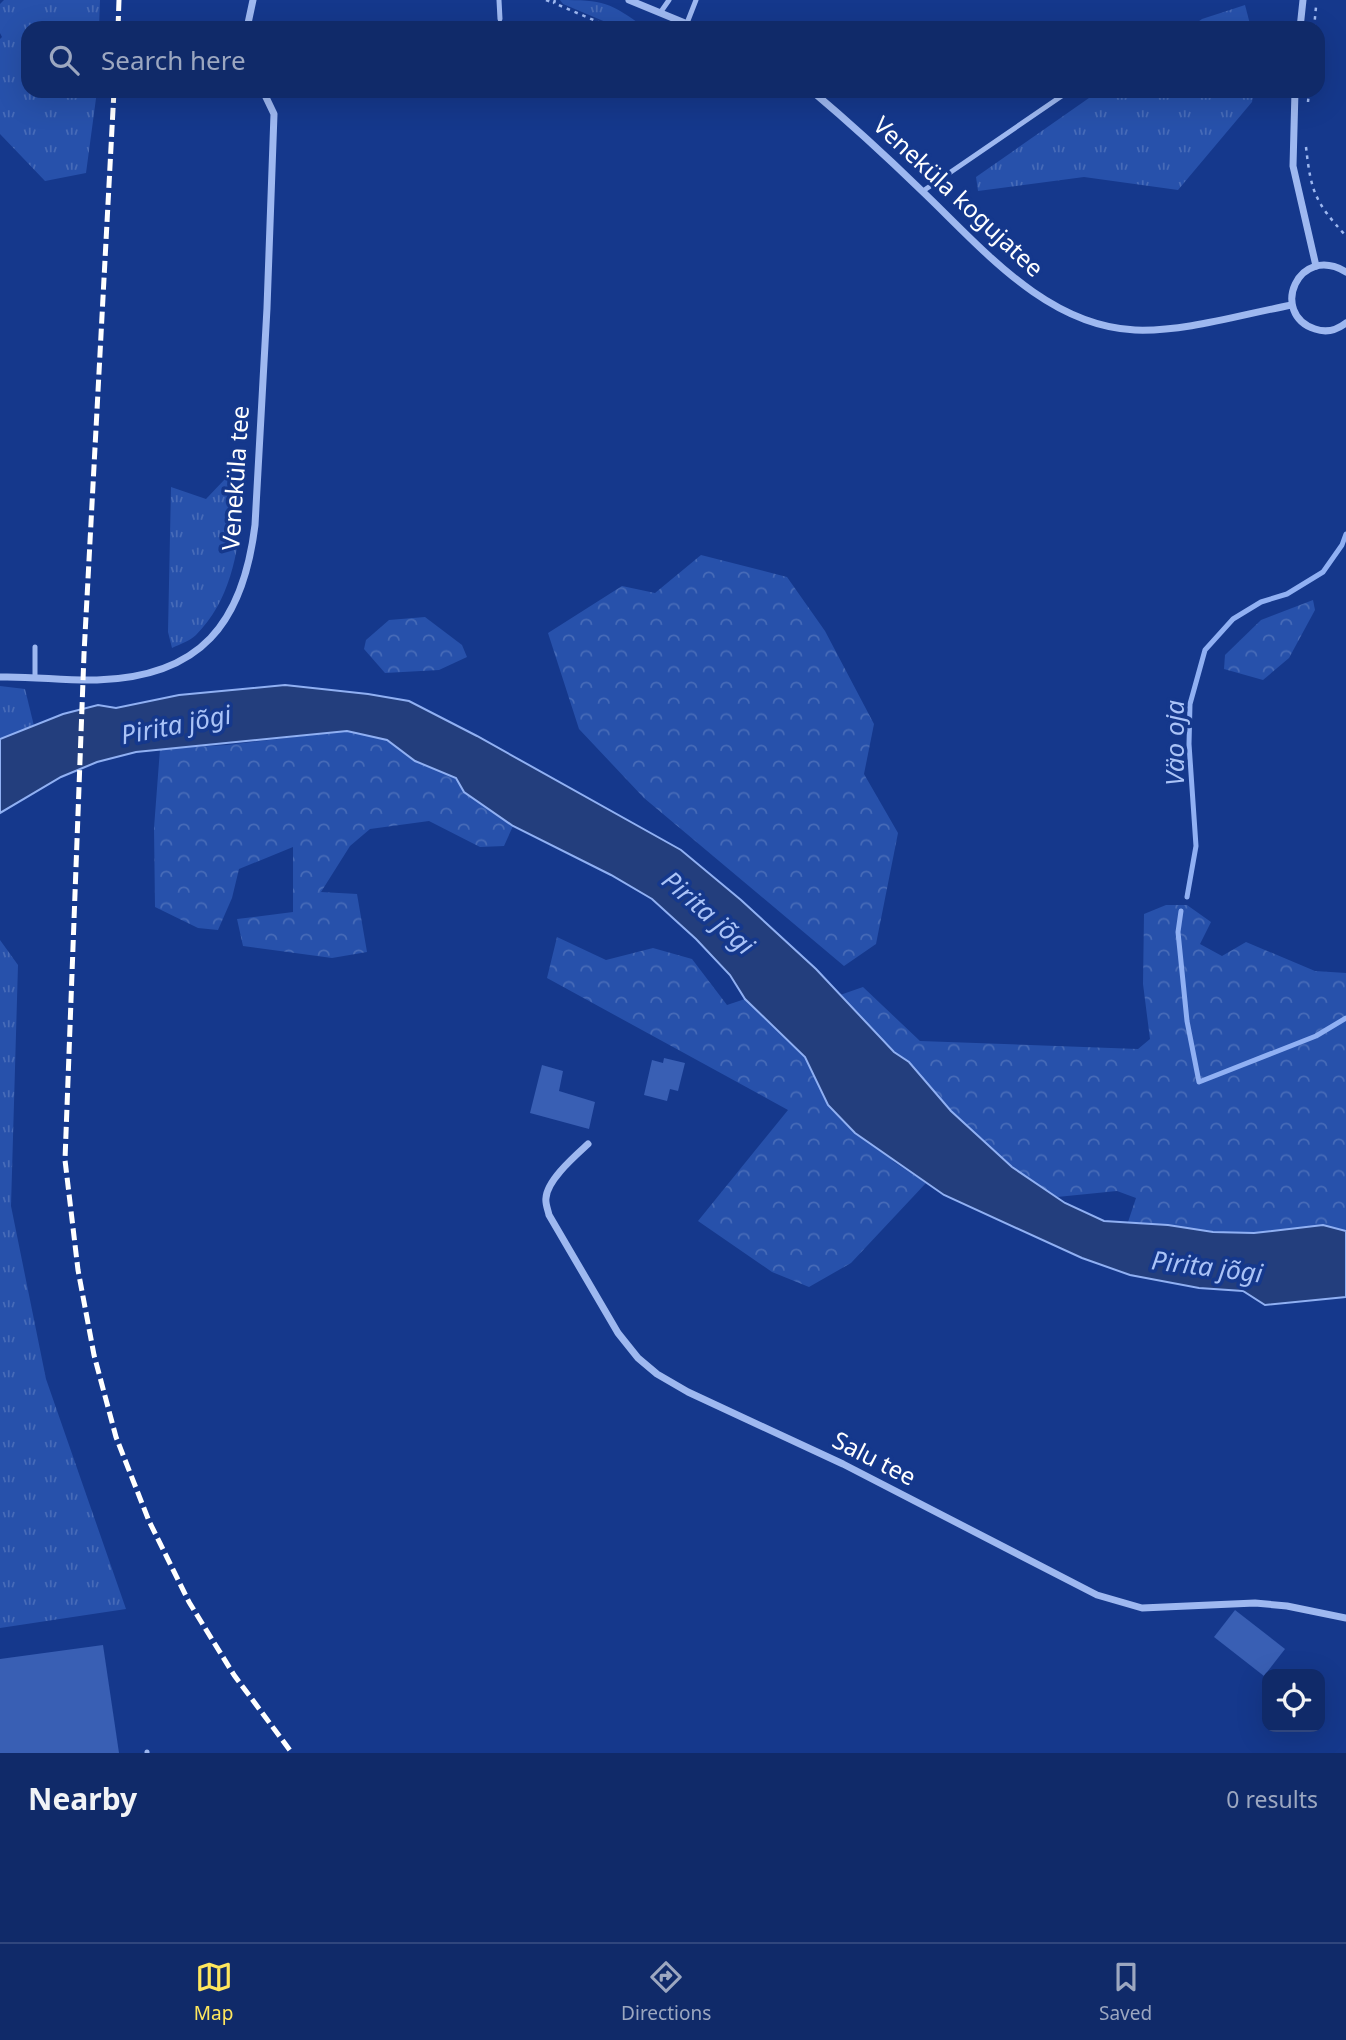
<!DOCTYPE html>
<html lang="en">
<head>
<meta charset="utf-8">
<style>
  body { margin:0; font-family:"Noto Sans",sans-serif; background:#1e3671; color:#f1f3f6 }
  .controls { position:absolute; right:21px; bottom:21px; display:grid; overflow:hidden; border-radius:14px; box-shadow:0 7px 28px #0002 }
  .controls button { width:63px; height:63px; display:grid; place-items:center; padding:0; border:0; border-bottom:2px solid #30467d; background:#102a69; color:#f1f3f6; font:35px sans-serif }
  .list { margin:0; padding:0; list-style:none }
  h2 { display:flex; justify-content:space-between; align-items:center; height:91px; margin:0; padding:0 28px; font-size:30px }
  h2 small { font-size:23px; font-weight:400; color:#9ca7c0 }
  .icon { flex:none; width:38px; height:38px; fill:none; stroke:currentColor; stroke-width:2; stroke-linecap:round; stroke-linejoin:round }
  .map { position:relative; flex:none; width:1346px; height:1753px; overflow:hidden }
  .search { position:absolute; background:#102a69; box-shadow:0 7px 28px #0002; left:21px; right:21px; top:21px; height:77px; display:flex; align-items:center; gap:18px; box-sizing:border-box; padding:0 24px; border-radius:21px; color:#9ca7c0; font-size:26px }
  .sheet { height:189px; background:#102a69 }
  nav { display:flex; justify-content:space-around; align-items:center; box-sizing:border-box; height:98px; border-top:2px solid #30467d; background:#102a69; font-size:19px; color:#9ca7c0 }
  nav a { display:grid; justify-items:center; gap:4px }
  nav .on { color:#ffe75d }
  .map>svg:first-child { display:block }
</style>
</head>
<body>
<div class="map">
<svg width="1346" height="1753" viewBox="0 0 1346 1753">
  <defs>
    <pattern id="grass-tufts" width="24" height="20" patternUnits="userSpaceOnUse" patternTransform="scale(1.75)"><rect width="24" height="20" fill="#2751ab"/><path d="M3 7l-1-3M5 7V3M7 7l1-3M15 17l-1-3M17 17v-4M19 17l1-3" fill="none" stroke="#476bb8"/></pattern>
    <pattern id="forest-crowns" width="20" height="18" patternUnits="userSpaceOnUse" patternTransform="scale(1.75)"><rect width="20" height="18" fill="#2751ab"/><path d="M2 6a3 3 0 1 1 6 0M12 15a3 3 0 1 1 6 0" fill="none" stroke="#476bb8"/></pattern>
  </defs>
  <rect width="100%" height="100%" fill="#15388c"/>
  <g fill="url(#grass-tufts)">
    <polygon points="4,0 100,0 99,28 28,28 28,91 97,91 86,173 45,181 0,134 0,39 2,37 0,33 0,4"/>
    <path d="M560 0C603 0 610 2 645 28H620L563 4Z"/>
    <polygon points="1245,5 1251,28 1189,28 1202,19"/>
    <polygon points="1099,91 1254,91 1252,102 1178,190 1084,177 978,191 976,177"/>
    <path d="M245 458C241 519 242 589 196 635 190 641 180 644 172 648L168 632 171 487 206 499Z"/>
    <polygon points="0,686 25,689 34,726 0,739"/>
    <polygon points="0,940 18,965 11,1206 46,1379 126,1609 0,1628"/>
  </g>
  <g fill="url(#forest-crowns)">
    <polygon points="701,555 787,577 825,631 874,724 864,774 898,833 876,944 844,966 644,798 579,729 548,633 622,586 655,593"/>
    <polygon points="1313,600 1315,610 1289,658 1263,680 1224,669 1225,655 1261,620"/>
    <polygon points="425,617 462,645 467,657 439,670 385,673 364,649 366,640 389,620"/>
    <polygon points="347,731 387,740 415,761 456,778 464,792 513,826 504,846 480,847 429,821 370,829 350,846 321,892 357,894 367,952 332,958 243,946 237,919 293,912 293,847 239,869 232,898 218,930 198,928 155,907 154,828 160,749 227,745"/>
    <polygon points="1166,905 1187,905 1211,922 1200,944 1222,956 1246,942 1315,971 1346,973 1346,1231 1323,1225 1254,1233 1213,1232 1168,1225 1128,1222 1136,1198 1117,1191 1057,1197 1012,1167 951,1111 909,1063 894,1052 840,995 863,987 920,1041 1138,1049 1150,1039 1143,984 1144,914"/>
    <polygon points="557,937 606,960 653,948 692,959 727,1005 745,999 805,1057 816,1077 894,1162 926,1183 851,1263 809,1287 772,1272 698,1221 788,1110 547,978"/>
  </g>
  <polygon fill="#233e7d" stroke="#90b0f3" stroke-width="2" points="285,685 368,694 409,701 477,736 681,850 741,900 816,969 894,1052 909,1062 951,1111 1012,1167 1065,1203 1104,1221 1168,1225 1213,1232 1254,1233 1323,1225 1346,1231 1346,1297 1265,1305 1243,1291 1199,1288 1130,1275 1082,1258 944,1195 855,1133 828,1105 805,1057 745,999 730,975 696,939 652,899 611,875 513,826 464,792 456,778 415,761 387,740 347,731 136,752 97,762 61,777 0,813 0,739 63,714 98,705 116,708 179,695"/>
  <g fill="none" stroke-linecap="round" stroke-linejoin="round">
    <g stroke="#90b0f3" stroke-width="5">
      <polyline points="1187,897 1196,846 1189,744 1190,704 1205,650 1233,619 1261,602 1287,594 1323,572 1342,545 1346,534"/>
      <polyline points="1181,911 1178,932 1187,1021 1199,1082 1316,1036 1346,1018"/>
    </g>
  </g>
  <g fill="#395fb4">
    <polygon points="664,1058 685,1063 678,1091 670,1089 667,1101 644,1095 652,1060 663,1063"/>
    <polygon points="542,1065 563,1071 559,1091 595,1102 589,1129 530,1113"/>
    <polygon points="1235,1610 1285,1649 1264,1676 1214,1637"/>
    <polygon points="103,1645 119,1753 0,1753 0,1659"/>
  </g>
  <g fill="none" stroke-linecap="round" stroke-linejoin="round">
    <g stroke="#9eb8f0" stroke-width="2.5" stroke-dasharray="3.5 5" stroke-linecap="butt">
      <polyline points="546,0 554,3"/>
      <polyline points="555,0 554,3 612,28"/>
      <polyline points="1314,28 1316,7"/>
      <polyline points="1308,102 1309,91"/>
      <path d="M1306 147C1311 192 1315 202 1346 236"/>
    </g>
    <g stroke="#9eb8f0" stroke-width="5">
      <polyline points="499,0 500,19"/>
      <polyline points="660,13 669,0"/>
      <polyline points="687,23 696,0"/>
      <polyline points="923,191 1069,91"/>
      <polyline points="35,678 35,647"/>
      <polyline points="147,1752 147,1753"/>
    </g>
    <g stroke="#9eb8f0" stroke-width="7">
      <polyline points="629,0 697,28"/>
      <polyline points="247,28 253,0"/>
      <polyline points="1300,28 1303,0"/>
      <path d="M812 91C850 123 886 156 922 191 982 248 1046 326 1135 330 1185 332 1243 314 1292 305"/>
      <polyline points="1295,91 1293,166 1316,266"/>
      <path d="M1346 272C1298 243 1269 314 1315 329 1326 333 1337 330 1346 323"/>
      <path d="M0 677C32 676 65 681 97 680 201 677 243 623 255 525L267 308 274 114 263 91"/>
      <path d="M588 1144C575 1156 547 1180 546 1198 545 1203 548 1210 549 1215L618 1333 638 1358 657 1374 688 1392 843 1464 1097 1595 1142 1608 1255 1603 1287 1606 1346 1618"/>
    </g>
    <g stroke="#fff" stroke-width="5" stroke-dasharray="12 5" stroke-linecap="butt">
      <polyline points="118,28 119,0"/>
      <polyline points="114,91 84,654 65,1160 78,1270 94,1355 116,1437 149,1521 189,1602 234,1675 292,1753"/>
    </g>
  </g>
  <g text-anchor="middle" stroke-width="7" stroke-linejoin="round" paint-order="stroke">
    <g font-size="24" fill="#fff" stroke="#15388c">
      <text transform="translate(958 197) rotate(43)" y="8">Veneküla kogujatee</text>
      <text transform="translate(236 478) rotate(-86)" y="8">Veneküla tee</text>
      <text transform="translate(874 1459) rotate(27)" y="8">Salu tee</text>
    </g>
    <g font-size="26" font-style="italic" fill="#aac3f7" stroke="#15388c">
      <text transform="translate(176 725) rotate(-11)" y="9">Pirita jõgi</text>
      <text transform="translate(1175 743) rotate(-90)" y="9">Väo oja</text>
      <text transform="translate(708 913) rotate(41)" y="9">Pirita jõgi</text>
      <text transform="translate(1207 1267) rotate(7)" y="9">Pirita jõgi</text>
    </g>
  </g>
</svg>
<div class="controls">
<button><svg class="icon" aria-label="locate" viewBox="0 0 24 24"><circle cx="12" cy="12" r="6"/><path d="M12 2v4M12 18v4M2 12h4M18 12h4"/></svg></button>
</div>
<div class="search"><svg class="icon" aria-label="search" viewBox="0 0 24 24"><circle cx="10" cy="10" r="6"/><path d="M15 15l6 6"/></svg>Search here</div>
</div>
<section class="sheet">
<h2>Nearby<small>0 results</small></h2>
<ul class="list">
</ul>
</section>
<nav>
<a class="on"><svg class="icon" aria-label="map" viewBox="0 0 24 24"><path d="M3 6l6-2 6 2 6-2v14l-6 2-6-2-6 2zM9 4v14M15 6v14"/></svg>Map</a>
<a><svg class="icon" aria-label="directions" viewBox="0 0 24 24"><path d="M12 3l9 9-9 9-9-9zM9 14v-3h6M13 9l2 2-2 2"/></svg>Directions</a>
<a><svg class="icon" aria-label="saved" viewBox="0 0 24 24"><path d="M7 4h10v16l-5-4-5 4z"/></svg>Saved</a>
</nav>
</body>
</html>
